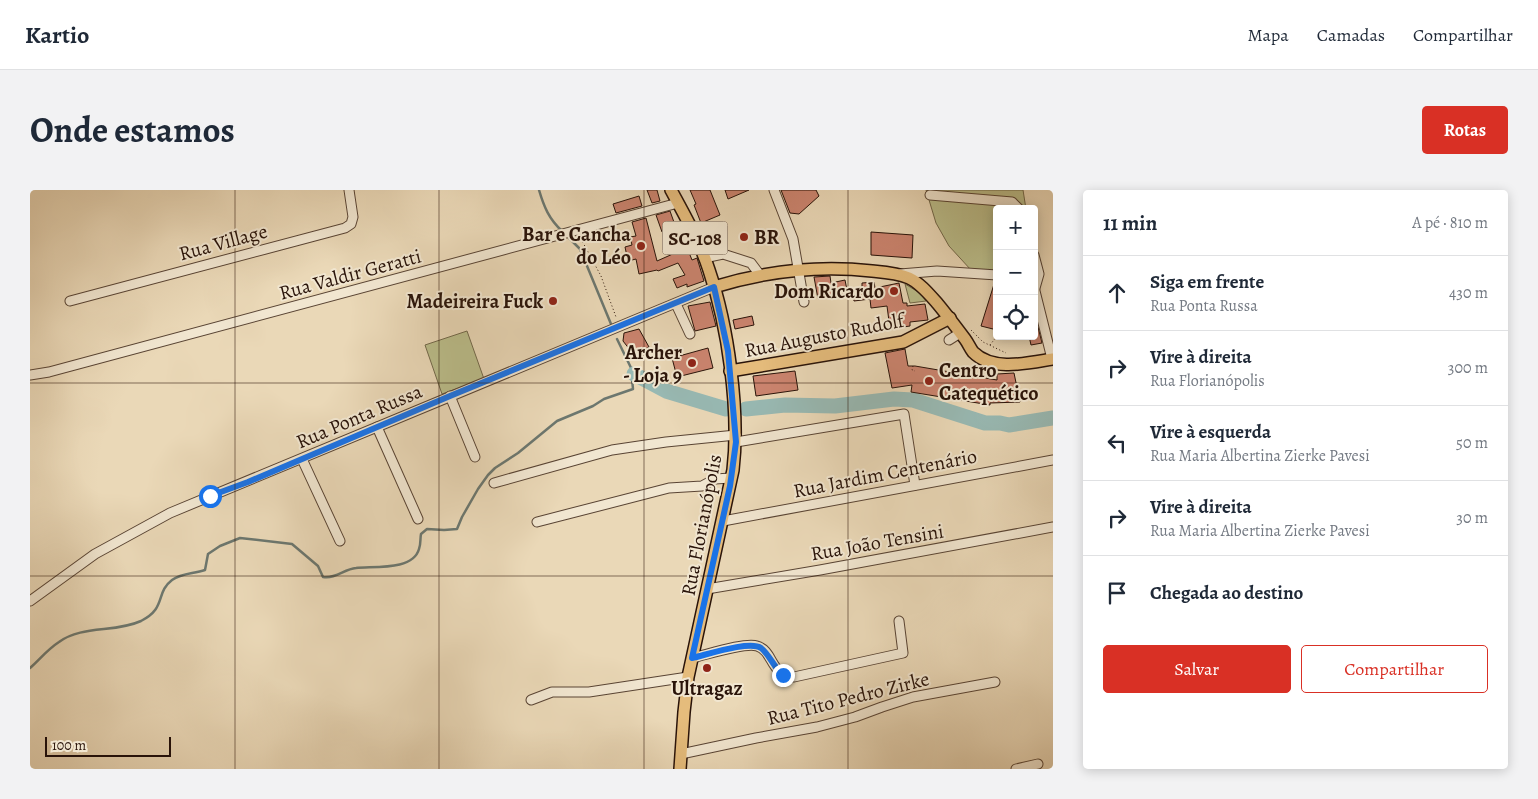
<!DOCTYPE html>
<html lang="pt">
<head>
<meta charset="utf-8">
<style>
  body { margin:0; font-family:Alegreya,serif; background:#f2f2f3; color:#1f2937 }
  .controls { position:absolute; right:15px; top:15px; display:grid; overflow:hidden; border-radius:5px; box-shadow:0 2px 12px #0003 }
  .controls button { width:45px; height:45px; display:grid; place-items:center; padding:0; border:0; border-bottom:1px solid #e0e1e3; background:#fff; color:#1f2937; font:25px sans-serif }
  .scale { position:absolute; left:15px; bottom:12px; width:126px; box-sizing:border-box; padding-left:5px; border:2px solid #291309; border-top:0; font-size:14px; line-height:18px; white-space:nowrap; color:#291309; -webkit-text-stroke:4px #f1e6d0; paint-order:stroke }
  .stop { position:absolute; width:15px; height:15px; margin:-11px; border:4px solid #1a73e8; border-radius:50%; background:#fff }
  .stop.end { background:#1a73e8; border-color:#fff; box-shadow:0 1px 5px #0008 }
  .list { margin:0; padding:0; list-style:none }
  h2 { display:flex; justify-content:space-between; align-items:center; height:65px; margin:0; padding:0 20px; font-size:21px }
  h2 small { font-size:16px; font-weight:400; color:#747a83 }
  .list li { display:grid; grid-template-columns:32px 1fr auto; gap:15px; align-items:center; box-sizing:border-box; height:75px; padding:0 20px; border-top:1px solid #e0e1e3 }
  .list b { display:block; font-size:19px; white-space:nowrap }
  .list p { margin:0; font-size:16px; white-space:nowrap; color:#747a83 }
  .list em { font-size:16px; font-style:normal; color:#747a83 }
  .actions { display:flex; gap:10px; padding:15px 20px }
  .actions a { flex:1; padding:11px 0; border:1px solid #d93025; border-radius:5px; text-align:center; font-size:18px; color:#d93025 }
  .actions .main { background:#d93025; color:#fff }
  .icon { flex:none; width:28px; height:28px; fill:none; stroke:currentColor; stroke-width:2; stroke-linecap:round; stroke-linejoin:round }
  .map { position:relative; flex:none; width:1023px; height:579px; overflow:hidden; border-radius:5px }
  header { display:flex; align-items:center; gap:30px; box-sizing:border-box; height:70px; padding:0 25px; background:#fff; border-bottom:1px solid #e0e1e3 }
  header strong { font-size:24px }
  nav { display:flex; gap:28px; margin-inline-start:auto; font-size:18px }
  .intro { display:flex; align-items:center; justify-content:space-between; box-sizing:border-box; height:120px; padding:0 30px }
  h1 { margin:0; font-size:35px }
  .button { padding:12px 22px; border-radius:5px; background:#d93025; color:#fff; font-size:18px; font-weight:700 }
  main { display:flex; gap:30px; padding:0 30px }
  aside { flex:1; background:#fff; border-radius:5px; box-shadow:0 2px 12px #0003 }
  .map>svg:first-child { display:block }
</style>
</head>
<body>
<header>
<strong>Kartio</strong>
<nav><a>Mapa</a><a>Camadas</a><a>Compartilhar</a></nav>
</header>
<div class="intro"><h1>Onde estamos</h1><a class="button">Rotas</a></div>
<main>
<div class="map">
<svg width="1023" height="579" viewBox="0 0 1023 579">
  <rect width="100%" height="100%" fill="#ead8b7"/>
  <filter id="stains"><feTurbulence type="fractalNoise" baseFrequency=".004" numOctaves="4"/><feColorMatrix values="0 0 0 0 .2 0 0 0 0 .09 0 0 0 0 .02 0 0 0 .5 -.17"/></filter>
  <radialGradient id="worn" r=".72"><stop offset=".6" stop-color="#630" stop-opacity="0"/><stop offset="1" stop-color="#630" stop-opacity=".3"/></radialGradient>
  <g fill="#bbbe8b" stroke="#72684a">
    <polygon points="896,0 993,0 996,19 967,19 967,82 941,80 919,56 906,33"/>
    <polygon points="875,94 890,103 896,111 880,113"/>
    <polygon points="437,141 454,189 412,204 395,155"/>
  </g>
  <g fill="none" stroke-linecap="round" stroke-linejoin="round">
    <g stroke="#6c776f" stroke-width="2.5">
      <path d="M509 0C514 17 519 29 532 41"/>
      <polyline points="536,45 550,59 581,134"/>
      <path d="M0 478C9 470 18 459 29 452 52 435 85 443 111 431 137 418 125 403 142 390 152 383 163 384 175 380L178 364 190 356 210 348 262 354 288 376 293 387C306 389 314 379 326 378 343 376 383 381 389 359 391 354 390 349 391 344L397 339 414 340 427 339 432 327 448 299 458 285 465 278 488 263 527 231 563 216 574 209 603 199 602 189 604 184 587 149"/>
    </g>
    <g stroke="#98b9b3" stroke-width="15">
      <polyline points="604,184 636,201 696,219"/>
      <polyline points="716,219 755,215 805,216 864,209 883,210 955,233 970,233 979,235 1023,228"/>
    </g>
  </g>
  <g fill="#cb846f" stroke="#291309">
    <polygon points="617,0 627,0 630,11 622,13"/>
    <polygon points="660,0 680,0 690,25 671,33 664,15 666,14"/>
    <polygon points="695,0 719,0 698,9"/>
    <polygon points="751,0 786,0 789,6 769,24 760,23"/>
    <polygon points="609,6 612,16 586,23 583,14"/>
    <polygon points="640,21 645,35 650,33 636,38 632,42 626,25"/>
    <polygon points="616,28 627,71 645,63 641,50 656,45 659,54 656,55 662,70 667,68 674,91 657,97 657,94 647,98 643,89 655,85 648,73 628,81 627,80 609,84 606,69 598,71 595,57 602,55 600,47 606,46 602,32"/>
    <polygon points="841,42 883,45 882,68 841,65"/>
    <polygon points="800,86 801,93 815,90 818,105 788,109 784,87"/>
    <polygon points="965,91 967,92 967,140 951,136"/>
    <polygon points="844,92 845,98 869,93 873,113 877,113 877,116 895,114 898,130 880,132 880,136 860,139 857,116 841,118 840,109 824,111 822,99 832,98 832,93"/>
    <polygon points="680,112 686,136 665,141 658,116"/>
    <polygon points="722,126 724,135 705,139 703,130"/>
    <polygon points="1004,133 1007,133 1012,153 1001,155 999,146 1004,146"/>
    <polygon points="609,139 619,157 604,165 593,151 594,143"/>
    <polygon points="678,158 683,178 647,187 642,168"/>
    <polygon points="875,159 878,176 885,176 967,190 967,184 984,183 990,212 960,213 960,215 881,202 882,195 862,198 855,163"/>
    <polygon points="765,181 768,200 726,206 723,186"/>
  </g>
  <g fill="none" stroke-linecap="round" stroke-linejoin="round">
    <defs>
      <g id="minor">
        <polyline points="744,0 763,49 774,112"/>
        <polyline points="900,5 982,12 989,19"/>
        <polyline points="638,44 660,37"/>
        <polyline points="1004,65 1009,84 1005,98"/>
        <polyline points="674,68 693,64 721,73 730,85"/>
        <polyline points="870,84 907,81 967,85"/>
        <polyline points="1004,97 1022,169"/>
        <polyline points="40,111 315,38 321,34 323,27 319,0"/>
        <polyline points="646,114 660,144"/>
        <polyline points="919,150 930,143"/>
        <polyline points="0,185 19,182 648,13"/>
        <polyline points="420,206 445,267"/>
        <polyline points="347,237 388,329"/>
        <polyline points="706,252 874,224 885,295"/>
        <polyline points="272,269 310,351"/>
        <polyline points="464,293 582,260 636,252 706,245"/>
        <polyline points="693,331 1023,270"/>
        <polyline points="507,332 639,298 672,296 685,289 701,288"/>
        <polyline points="677,399 790,380 1023,337"/>
        <polyline points="0,411 65,364 140,323 684,97"/>
        <path d="M662 468C676 465 715 452 727 456 744 461 740 486 764 487L873 463 869 431"/>
        <polyline points="501,510 522,502 559,502 658,487"/>
        <polyline points="651,564 726,548 787,537 825,527 852,517 883,507 965,492"/>
        <polyline points="986,579 1008,574"/>
      </g>
      <g id="major">
        <path d="M641 0C655 26 670 52 679 80 698 136 710 221 703 280L658 487 654 522 650 579"/>
        <path d="M684 97C736 81 788 75 842 81 853 82 868 83 879 88 890 93 899 104 907 113 917 125 926 137 935 149 938 153 940 158 943 162 963 182 998 173 1023 169"/>
        <polyline points="700,181 873,152 920,128"/>
      </g>
    </defs>
    <use href="#minor" stroke="#594434" stroke-width="11"/>
    <use href="#major" stroke="#291309" stroke-width="14"/>
    <g stroke="#291309" stroke-width="1" stroke-dasharray="1 2.5" stroke-linecap="butt">
      <polyline points="551,49 571,86 586,127"/>
      <polyline points="966,77 967,54"/>
      <polyline points="941,140 953,152 976,163"/>
      <polyline points="960,155 967,146"/>
      <polyline points="883,176 882,180 885,181"/>
    </g>
    <use href="#minor" stroke="#f1e6d0" stroke-width="9"/>
    <use href="#major" stroke="#e5bc7c" stroke-width="11"/>
  </g>
  <g fill="none" stroke-linecap="round" stroke-linejoin="round">
    <path stroke="#1a73e8" stroke-width="6" d="M180 306 218 292 420 206 684 97 698 161 706 252 700 296 662 468C676 465 720 450 731 458 740 465 744 478 753 485"/>
  </g>
  <path fill="none" stroke="#291309" stroke-width="1" stroke-opacity="0.55" d="M205 0V579M409 0V579M614 0V579M818 0V579M0 193H1023M0 386H1023"/>
  <g fill="#8f2418" stroke="#f1e6d0" stroke-width="2">
    <circle cx="714" cy="47" r="5"/>
    <circle cx="611" cy="56" r="5"/>
    <circle cx="864" cy="101" r="5"/>
    <circle cx="523" cy="111" r="5"/>
    <circle cx="662" cy="173" r="5"/>
    <circle cx="899" cy="191" r="5"/>
    <circle cx="677" cy="478" r="5"/>
  </g>
  <g text-anchor="middle" stroke-width="4" stroke-linejoin="round" paint-order="stroke">
    <rect fill="#f1e6d0" stroke="#655245" stroke-width="1" x="632.5" y="31.5" width="65" height="33" rx="4"/>
    <g font-size="19" font-weight="bold" fill="#291309">
      <text x="665" y="55">SC-108</text>
    </g>
    <g font-size="20" font-weight="bold" fill="#291309" stroke="#f1e6d0" text-anchor="end">
      <text x="601" y="51">Bar e Cancha<tspan x="601" dy="23">do Léo</tspan></text>
      <text x="724" y="54" text-anchor="start">BR</text>
      <text x="854" y="108">Dom Ricardo</text>
      <text x="513" y="118">Madeireira Fuck</text>
      <text x="652" y="169">Archer<tspan x="652" dy="23">- Loja 9</tspan></text>
      <text x="909" y="187" text-anchor="start">Centro<tspan x="909" dy="23">Catequético</tspan></text>
      <text x="677" y="505" text-anchor="middle">Ultragaz</text>
    </g>
    <g font-size="20" fill="#291309" stroke="#f1e6d0">
      <text transform="translate(193 52) rotate(-15)" y="7">Rua Village</text>
      <text transform="translate(320 84) rotate(-15)" y="7">Rua Valdir Geratti</text>
      <text transform="translate(794 145) rotate(-11)" y="7">Rua Augusto Rudolf</text>
      <text transform="translate(329 226) rotate(-23)" y="7">Rua Ponta Russa</text>
      <text transform="translate(855 283) rotate(-11)" y="7">Rua Jardim Centenário</text>
      <text transform="translate(671 335) rotate(-79)" y="7">Rua Florianópolis</text>
      <text transform="translate(847 352) rotate(-10)" y="7">Rua João Tensini</text>
      <text transform="translate(818 508) rotate(-14)" y="7">Rua Tito Pedro Zirke</text>
    </g>
  </g>
  <rect width="100%" height="100%" filter="url(#stains)"/>
  <rect width="100%" height="100%" fill="url(#worn)"/>
</svg>
<div class="controls">
<button>+</button>
<button>−</button>
<button><svg class="icon" aria-label="locate" viewBox="0 0 24 24"><circle cx="12" cy="12" r="6"/><path d="M12 2v4M12 18v4M2 12h4M18 12h4"/></svg></button>
</div>
<div class="scale">100 m</div>
<div class="stop" style="left:180px;top:306px"></div>
<div class="stop end" style="left:753px;top:485px"></div>
</div>
<aside>
<h2>11 min<small>A pé · 810 m</small></h2>
<ul class="list">
<li><svg class="icon" aria-label="ahead" viewBox="0 0 24 24"><path d="M12 20V5M6 11l6-6 6 6"/></svg><div><b>Siga em frente</b><p>Rua Ponta Russa</p></div><em>430 m</em></li>
<li><svg class="icon" aria-label="right" viewBox="0 0 24 24"><path d="M7 20v-9h11M14 6l5 5-5 5"/></svg><div><b>Vire à direita</b><p>Rua Florianópolis</p></div><em>300 m</em></li>
<li><svg class="icon" aria-label="left" viewBox="0 0 24 24"><path d="M17 20v-9H6M10 6l-5 5 5 5"/></svg><div><b>Vire à esquerda</b><p>Rua Maria Albertina Zierke Pavesi</p></div><em>50 m</em></li>
<li><svg class="icon" aria-label="right" viewBox="0 0 24 24"><path d="M7 20v-9h11M14 6l5 5-5 5"/></svg><div><b>Vire à direita</b><p>Rua Maria Albertina Zierke Pavesi</p></div><em>30 m</em></li>
<li><svg class="icon" aria-label="arrive" viewBox="0 0 24 24"><path d="M6 21V4h12l-3 4 3 4H6"/></svg><div><b>Chegada ao destino</b></div></li>
</ul>
<div class="actions"><a class="main">Salvar</a><a>Compartilhar</a></div>
</aside>
</main>
</body>
</html>
